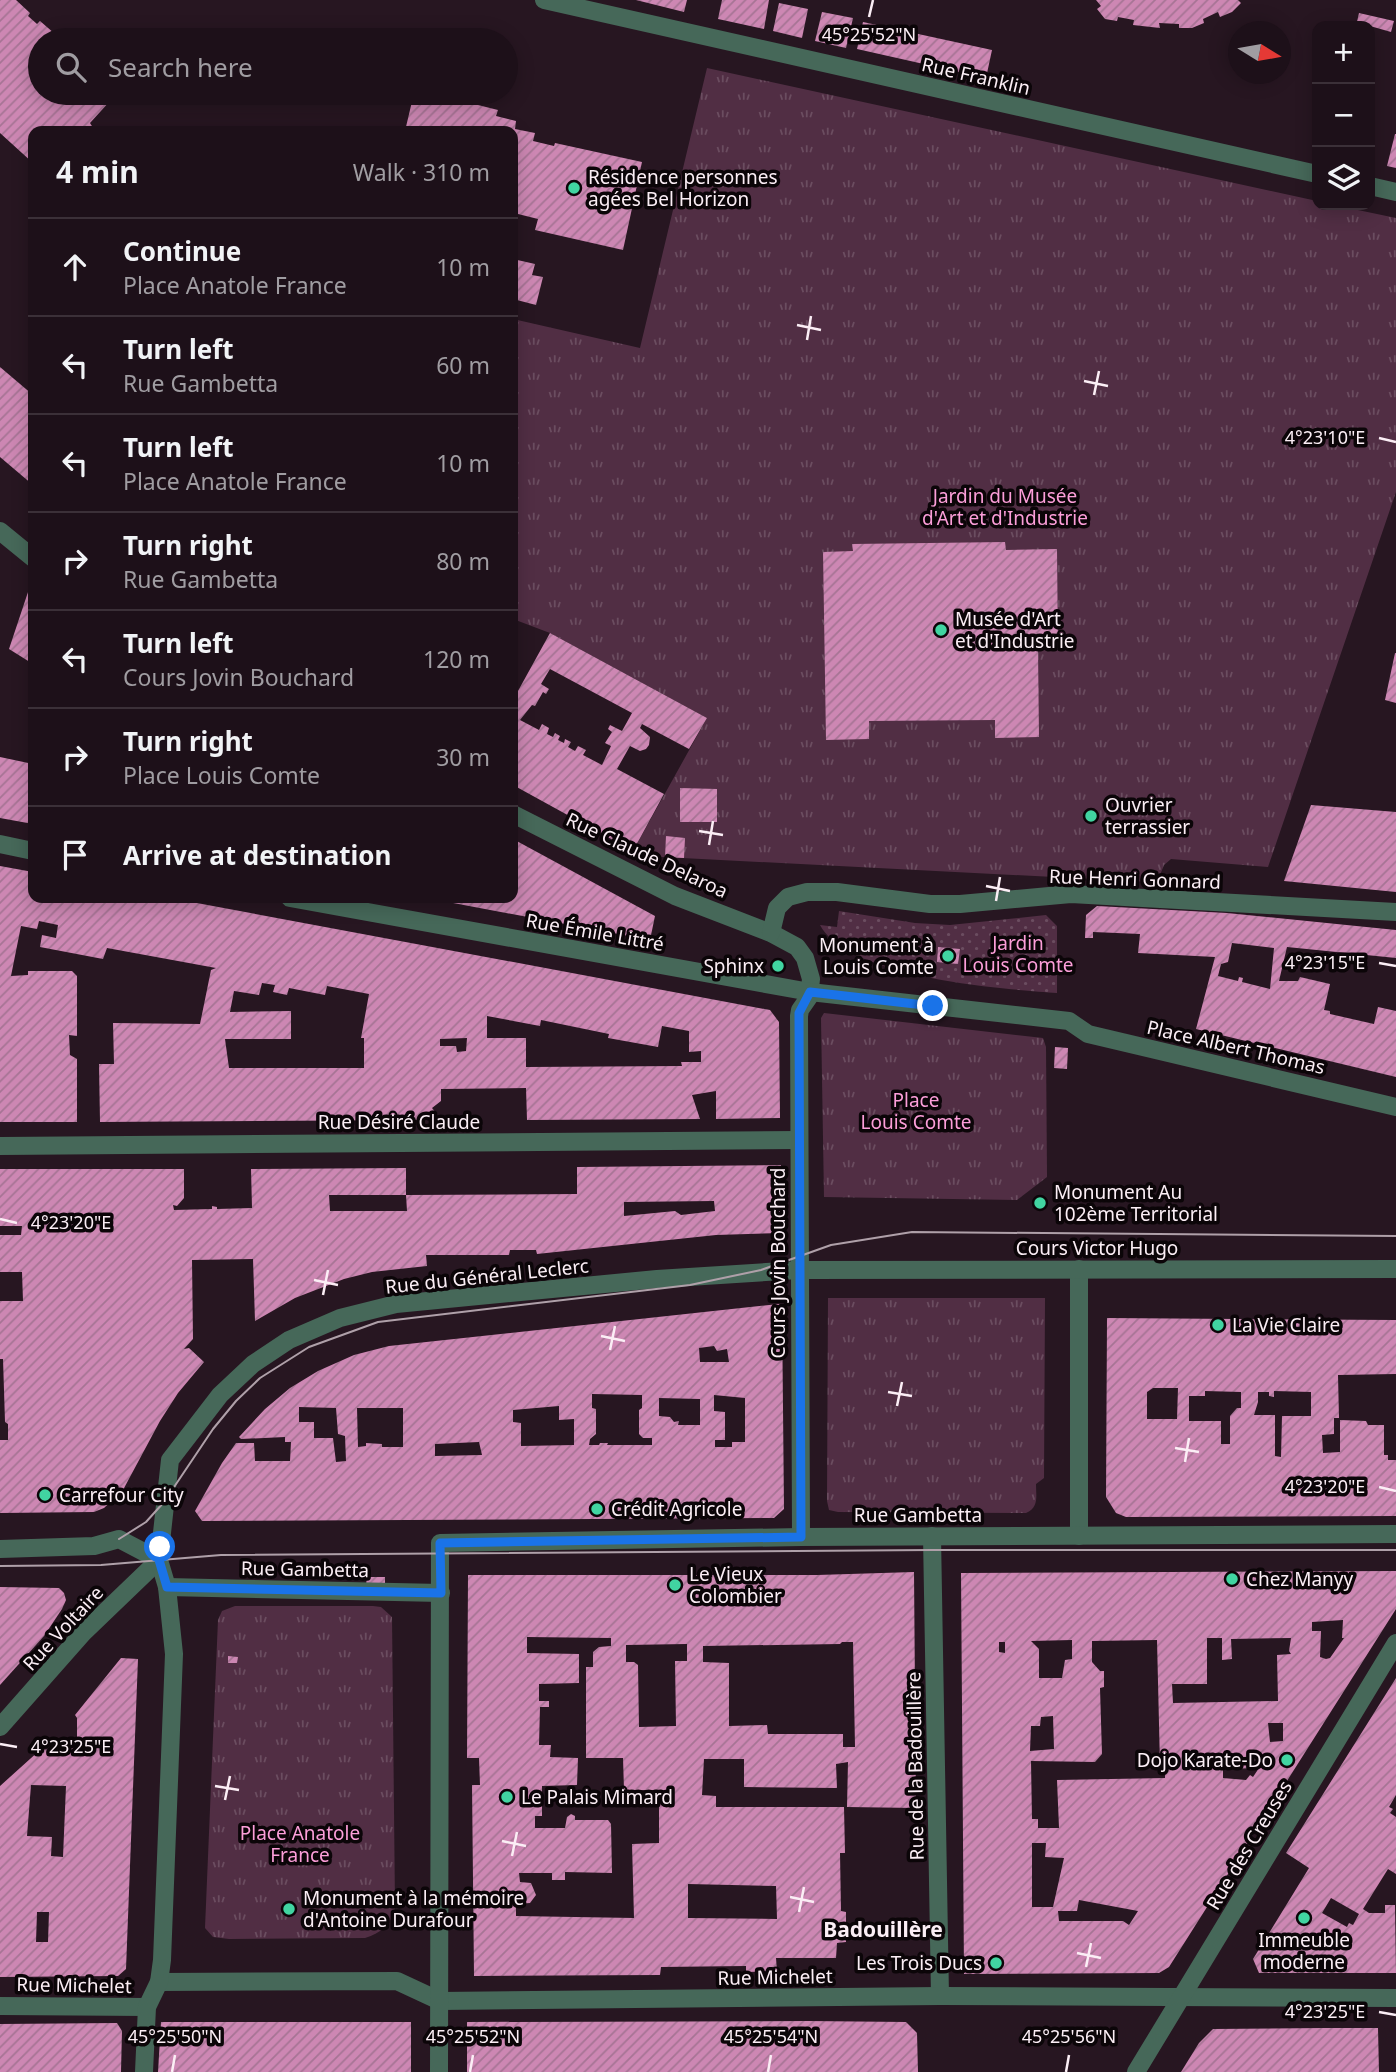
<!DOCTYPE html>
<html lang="en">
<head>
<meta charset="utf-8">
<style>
  body { margin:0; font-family:"Noto Sans",sans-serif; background:#251922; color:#f1f3f6 }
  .controls { position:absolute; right:21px; top:21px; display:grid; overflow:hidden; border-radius:14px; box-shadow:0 4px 18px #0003 }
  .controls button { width:63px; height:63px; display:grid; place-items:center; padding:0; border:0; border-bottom:2px solid #3b3038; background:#1d1019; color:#f1f3f6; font:35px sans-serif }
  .compass { position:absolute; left:1228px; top:21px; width:63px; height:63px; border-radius:50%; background:#1d1019; box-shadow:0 4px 18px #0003; rotate:101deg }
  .stop { position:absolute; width:21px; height:21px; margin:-16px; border:5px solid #1a73e8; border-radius:50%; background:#fff }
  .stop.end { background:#1a73e8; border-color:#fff; box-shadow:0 2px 7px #0008 }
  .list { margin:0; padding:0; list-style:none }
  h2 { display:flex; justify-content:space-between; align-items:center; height:91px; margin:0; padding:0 28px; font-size:30px }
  h2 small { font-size:23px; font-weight:400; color:#a09da2 }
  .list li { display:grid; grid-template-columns:46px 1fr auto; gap:21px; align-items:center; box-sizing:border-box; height:98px; padding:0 28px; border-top:2px solid #3b3038 }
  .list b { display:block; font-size:26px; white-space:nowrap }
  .list p { margin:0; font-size:23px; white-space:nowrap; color:#a09da2 }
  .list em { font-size:23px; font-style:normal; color:#a09da2 }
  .icon { flex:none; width:38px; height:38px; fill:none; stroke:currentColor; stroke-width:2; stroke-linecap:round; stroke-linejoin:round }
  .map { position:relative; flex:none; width:1396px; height:2072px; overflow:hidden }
  .search { position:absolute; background:#1d1019; box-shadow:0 4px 18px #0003; left:28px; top:28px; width:490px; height:77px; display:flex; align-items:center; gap:18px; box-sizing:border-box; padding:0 24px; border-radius:38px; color:#a09da2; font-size:26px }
  .panel { position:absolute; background:#1d1019; box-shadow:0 4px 18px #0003; left:28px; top:126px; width:490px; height:777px; border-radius:14px }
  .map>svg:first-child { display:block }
</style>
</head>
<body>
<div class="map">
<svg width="1396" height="2072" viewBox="0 0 1396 2072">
  <defs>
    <pattern id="park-tufts" width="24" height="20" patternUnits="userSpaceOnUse" patternTransform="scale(1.75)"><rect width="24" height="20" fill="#512e44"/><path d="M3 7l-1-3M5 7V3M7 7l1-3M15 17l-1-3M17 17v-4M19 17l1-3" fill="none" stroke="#6b4d60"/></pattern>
    <pattern id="garden-dots" width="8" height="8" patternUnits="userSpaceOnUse" patternTransform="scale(1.75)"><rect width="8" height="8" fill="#512e44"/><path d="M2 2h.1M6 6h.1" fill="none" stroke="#6b4d60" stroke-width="1.8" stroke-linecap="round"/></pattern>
    <pattern id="building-hatch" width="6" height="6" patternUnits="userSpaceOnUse" patternTransform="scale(1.75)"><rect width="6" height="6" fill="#cd87b3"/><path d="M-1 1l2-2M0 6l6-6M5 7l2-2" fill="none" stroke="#a67494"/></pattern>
  </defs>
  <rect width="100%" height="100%" fill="#271621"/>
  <g fill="url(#park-tufts)">
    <polygon points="707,68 1317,201 1317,205 1334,205 1396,218 1396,492 1268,867 1171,859 1164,865 1158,880 1150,882 644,856 633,851 707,718 550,633 513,619 513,319 640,348"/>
    <polygon points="824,1013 1043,1038 1046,1047 1047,1177 1017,1200 824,1197 821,1018"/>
    <path d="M828 1298H1045L1044 1478 1036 1484C1036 1497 1039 1507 1026 1513L838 1512 829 1510 827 1501Z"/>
    <path d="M235 1606H373L381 1607 392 1617 395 1908C391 1925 381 1933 365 1938L229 1939 213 1937 205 1928 218 1620 222 1611Z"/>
  </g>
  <path fill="url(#garden-dots)" d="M839 911 915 923 950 925 1046 915 1057 926V993C1002 989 848 978 820 925L837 927Z"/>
  <g fill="url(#building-hatch)" fill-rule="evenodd">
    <polygon points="0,0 16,0 30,13 28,16 37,24 40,21 62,40 40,40 40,93 102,93 110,101 90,123 95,131 33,131 33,163 0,133"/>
    <polygon points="636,0 687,0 684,12"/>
    <polygon points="722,0 769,0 764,29 718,19"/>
    <polygon points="1096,0 1238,0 1241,3 1232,12 1220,17 1218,12 1203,19 1204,23 1192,28 1179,28 1179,24 1159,23 1160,28 1133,25 1134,20 1118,17 1117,21 1105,19 1097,9 1101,6"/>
    <polygon points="779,3 808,9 802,38 773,31"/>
    <polygon points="822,12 853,18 846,48 815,41"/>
    <polygon points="1359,13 1394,21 1391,32 1370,26 1356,26"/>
    <polygon points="863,22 992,50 986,78 857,49"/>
    <polygon points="414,93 463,93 480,97 478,105 498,110 496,116 516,121 515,129 535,133 533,141 554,146 555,143 642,162 623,250 535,230 538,219 518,214 516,223 513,222 513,131 405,131"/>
    <polygon points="1395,134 1396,134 1396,168 1387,166"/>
    <polygon points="513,259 535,264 532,275 543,277 536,305 513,299"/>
    <polygon points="0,367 33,395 33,485 0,457"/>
    <polygon points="1005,542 1006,550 1057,549 1058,649 1038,649 1039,737 995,738 995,720 869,721 869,739 826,740 823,552 853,551 852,544"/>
    <polygon points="30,586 33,588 33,664 9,649"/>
    <path d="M550 633 707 718 689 749 642 724 640 728 650 737 649 745 646 749 640 751 630 746 617 769 664 794 633 851 513 785V700ZM550 669 632 713 622 731 610 725 608 729 612 732 605 743 611 746 602 765 583 755 586 750 578 746 575 751 568 747 571 742 565 739 564 743 558 740 560 736 555 733 553 737 547 734 549 728 542 724 539 730 520 720 532 705 535 706 543 692 546 694 549 689 541 684Z"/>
    <polygon points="1395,653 1396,653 1396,703 1385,700"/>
    <polygon points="0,757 33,764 33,824 0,818"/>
    <polygon points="680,788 717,789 717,822 680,822"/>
    <polygon points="1311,805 1396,812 1396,892 1284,881"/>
    <polygon points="666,836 685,838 684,858 665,857"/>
    <polygon points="513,839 655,916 650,940 432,899 513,898"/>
    <path d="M0 866 33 872V898H170L770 1010 779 1022 780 1118 716 1119V1091L692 1095 700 1119 527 1120 526 1088 441 1089V1101L432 1108 437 1114 431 1120 100 1122 99 1064H114L113 1023 200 1024 211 970 216 968 107 948 103 959 40 947 42 935 56 938 58 925 39 921 37 929 21 926 11 976 28 975V971H72L77 976V1036L69 1035 70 1055 77 1059V1122H0ZM262 983 275 985 273 992 287 995 289 988 325 995 327 986 369 994 361 1038H364V1068H229L225 1039H291V1011L230 1012 234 991 259 995ZM487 1016 540 1026 541 1020 609 1034 608 1038 658 1047 662 1026 689 1031V1052L701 1051V1062H681L682 1066 526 1067V1038H487ZM467 1038 466 1051 457 1052 456 1046H440V1039Z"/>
    <path d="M1097 906 1227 913 1396 930V958L1287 947 1279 981H1298L1300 977 1330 984 1324 1010 1330 1011V1014L1374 1024 1378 1007 1396 1011V1077L1196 1029 1215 957 1138 953 1140 934 1093 932V938H1085L1086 915ZM1232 943 1274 948 1270 989 1242 982 1243 978 1239 977 1238 981 1218 976 1221 964 1228 962Z"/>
    <polygon points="938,947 960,949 958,964 937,962"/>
    <polygon points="1055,1047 1068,1048 1067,1069 1054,1068"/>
    <path d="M781 1165 782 1233 716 1235 537 1254 536 1250H510L509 1255H426L427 1266 372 1272 344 1279 295 1298 255 1321 253 1259 192 1260 193 1339 184 1349 189 1348 204 1362 178 1393 160 1421 123 1490 104 1508 94 1512 0 1513V1440H8V1424L5 1422 3 1359H0V1301H23L22 1272H0V1235H21L22 1226H0V1169H184V1198L177 1206 173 1205 174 1210 212 1209V1206L217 1207V1209L252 1208 251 1169 406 1168V1195H329L330 1211H407L406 1195 577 1194V1167ZM714 1201 715 1211 681 1215 675 1211 624 1216V1202Z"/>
    <path d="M779 1304 782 1307 784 1509 774 1518 202 1521 195 1511 222 1463 236 1443H254L255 1461H290L291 1442H285V1437L241 1439 239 1437 265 1409 290 1388 318 1371 354 1355 389 1346ZM714 1346 717 1351 727 1349 729 1362H700L699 1348ZM592 1394 642 1395V1408L639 1410V1434L643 1438H652V1445H607L608 1443H600L599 1445H589L590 1439 596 1434V1409L592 1408ZM714 1395 745 1398V1442H732V1447H715V1440H725V1412L714 1411ZM659 1398 700 1399V1425H678L679 1421 674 1422 670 1417 659 1416ZM559 1406V1420L574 1419V1445L521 1446V1423L513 1422V1410ZM299 1407 336 1408 338 1434 345 1436 346 1461 336 1462 333 1438H314V1422H299ZM357 1408H403V1447H382V1444L366 1443V1446L358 1447ZM479 1442 482 1455 435 1456V1444Z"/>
    <path d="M1107 1318 1396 1320V1374L1338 1375 1339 1418H1334V1434L1322 1435 1323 1453 1340 1452V1420L1366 1421 1368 1425H1384V1455H1388V1460H1396V1516L1126 1517 1116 1513 1106 1497ZM1153 1388H1178L1177 1419H1147V1392ZM1205 1391 1241 1392V1408H1237L1230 1416V1444H1221V1421H1189V1396H1205ZM1274 1391 1311 1392V1416H1282L1281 1457 1275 1456V1415H1254L1258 1402V1392H1269V1396L1274 1397Z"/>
    <path d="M1396 1571V1609L1169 1967 1159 1973 964 1974 961 1573ZM1343 1620 1342 1638H1344L1330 1658 1326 1659 1320 1657 1321 1631H1312V1622ZM1207 1638H1222V1660L1232 1659 1231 1639 1291 1638 1289 1651 1291 1654 1277 1655 1278 1701 1173 1703 1172 1684H1207ZM1072 1640V1659L1065 1660 1062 1678H1039V1649L1031 1641ZM1157 1640 1160 1766H1165V1778L1057 1780 1059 1828H1038V1819H1032L1031 1761 1095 1762 1102 1754 1100 1688 1104 1687V1671H1100L1092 1662V1641ZM999 1642H1005V1653L999 1652ZM1053 1716 1054 1749 1030 1751 1031 1726H1040L1041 1717ZM1268 1723H1283V1741L1270 1742ZM1259 1768 1253 1777 1250 1775 1246 1780 1223 1778V1769ZM1032 1843H1046L1045 1857 1064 1858 1053 1907H1032ZM1079 1900 1138 1911 1129 1925 1123 1921H1059L1058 1911H1077Z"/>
    <path d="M914 1572 916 1808 847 1807 848 1762 836 1764 837 1788 744 1787V1759H704L702 1795 716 1796V1807H844L845 1853H840L841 1911 846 1912V1942L837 1943 836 1958H776L777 1971 746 1972V1966L661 1967 660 1975 474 1976 472 1785H480L479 1758H467L468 1575H817ZM527 1637 611 1638V1646L599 1647 593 1652V1667H586V1758H623L624 1790H659V1843L632 1844 634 1918 516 1916V1904L530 1903 536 1895 531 1883 520 1882 519 1873H552V1880H565V1872L612 1873 611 1824 608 1820H575V1816L571 1814 567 1817 565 1828H535V1816H542V1786L577 1785 578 1758 550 1757 551 1745H539L540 1707H549V1701H539V1684L579 1683V1654L527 1653ZM842 1642H853L855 1747H843V1734H768L767 1725 729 1726V1663L703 1662V1646L840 1644ZM687 1644V1661H675L676 1726 639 1727 638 1665 634 1662H626V1645ZM688 1884 776 1886 777 1919 688 1918Z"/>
    <polygon points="367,1577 385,1577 385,1585 366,1585"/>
    <polygon points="0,1587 59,1588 64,1593 66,1600 62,1609 44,1636 0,1685"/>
    <polygon points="228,1656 238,1657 237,1663 228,1663"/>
    <path d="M121 1658 138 1659 126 1969 118 1976 0 1977V1786L40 1750 77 1747V1718L75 1715ZM31 1785 66 1786 63 1857 51 1856 52 1837 27 1836ZM37 1912H49L48 1942H36Z"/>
    <path d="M1396 1678V1795L1389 1807 1393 1809 1390 1813 1396 1817V1874L1388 1869 1363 1909 1369 1913H1385V1905H1395L1396 1973H1259L1253 1959 1309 1868 1286 1853ZM1331 1898 1359 1914 1353 1925 1349 1923 1347 1927 1322 1913Z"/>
    <polygon points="807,2021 906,2022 917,2033 918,2072 467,2072 467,2022"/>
    <polygon points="161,2022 411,2022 411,2072 158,2072"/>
    <polygon points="117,2023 122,2031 121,2072 0,2072 0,2024"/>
    <polygon points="1323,2028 1378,2028 1379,2072 1181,2072 1199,2043 1213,2029"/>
  </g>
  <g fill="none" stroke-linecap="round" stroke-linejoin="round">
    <g stroke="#466859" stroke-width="18">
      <polyline points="544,0 1317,174"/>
      <polyline points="1370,186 1396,192"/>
      <polyline points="0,531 33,558"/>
      <polyline points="513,814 675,896 771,933 797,947 805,958 811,979 809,997 800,1010 799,1016 801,1537"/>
      <polyline points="0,844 33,851"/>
      <polyline points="290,898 810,992 1069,1021 1088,1034 1396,1107"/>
      <polyline points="771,933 777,908 788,897 807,892 837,892 930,904 960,904 1071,894 1396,912"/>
      <polyline points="0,1146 798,1140"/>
      <polyline points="1079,1269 1079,1536"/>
      <polyline points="932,1536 940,1996"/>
      <polyline points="0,1549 94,1546 119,1539 159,1560"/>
      <polyline points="167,1587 441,1593"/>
      <polyline points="0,1727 83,1633 159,1560"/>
      <polyline points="159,1982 397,1981 440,2001 940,1996 1396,1998"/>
      <polyline points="0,2006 147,2007"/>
      <polyline points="144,2072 147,2007 159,1982 162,1960 174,1654 167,1587 159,1560 170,1460 220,1395 253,1364 289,1340 340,1318 396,1304 657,1279 798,1270 1396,1269"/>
      <polyline points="439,2072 440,1543 801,1537 1396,1534"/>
      <polyline points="1136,2072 1396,1643"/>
    </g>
    <g stroke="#afa0a9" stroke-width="2">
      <polyline points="119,1539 146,1522 164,1502 213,1429 236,1401 260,1378 309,1347 378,1322 690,1285 761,1270 831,1245 912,1232 1396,1236"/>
      <polyline points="0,1566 101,1565 221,1555 932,1550 1396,1550"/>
    </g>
  </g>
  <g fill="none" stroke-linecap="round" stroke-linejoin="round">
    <polyline stroke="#1a73e8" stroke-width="9" points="160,1547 159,1560 167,1587 441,1593 440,1543 801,1537 799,1013 810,992 933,1006"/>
  </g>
  <path fill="none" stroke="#fbeef5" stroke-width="2.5" d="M869 17 873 0M797 325 821 330M807 340 811 316M1084 381 1108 386M1094 395 1099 371M1379 438 1396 442M699 831 723 835M709 845 713 821M986 886 1010 891M996 901 1000 877M1379 963 1396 966M0 1219 17 1223M314 1280 338 1285M323 1295 328 1270M601 1336 625 1341M610 1350 615 1326M888 1392 912 1396M897 1406 902 1382M1175 1448 1199 1452M1185 1462 1189 1438M1379 1487 1396 1491M0 1744 17 1747M215 1786 239 1790M225 1800 230 1776M502 1841 526 1846M512 1856 517 1832M790 1897 814 1902M799 1912 804 1887M1077 1953 1101 1958M1086 1967 1091 1943M1379 2012 1396 2015M172 2072 175 2055M470 2072 473 2055M768 2072 771 2055M1066 2072 1069 2055"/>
  <g fill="#41d4a1" stroke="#0b0508" stroke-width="2.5">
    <circle cx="574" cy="188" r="7"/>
    <circle cx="941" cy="630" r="7"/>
    <circle cx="1091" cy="816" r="7"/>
    <circle cx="948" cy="956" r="7"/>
    <circle cx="778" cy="966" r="7"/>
    <circle cx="1040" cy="1203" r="7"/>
    <circle cx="1218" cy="1325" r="7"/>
    <circle cx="45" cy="1495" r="7"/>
    <circle cx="597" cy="1509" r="7"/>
    <circle cx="1232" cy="1579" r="7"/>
    <circle cx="675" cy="1585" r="7"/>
    <circle cx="1287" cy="1760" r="7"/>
    <circle cx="507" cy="1797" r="7"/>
    <circle cx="289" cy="1909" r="7"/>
    <circle cx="1304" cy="1918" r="7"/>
    <circle cx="996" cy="1963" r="7"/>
  </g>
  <g text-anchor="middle" stroke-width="7" stroke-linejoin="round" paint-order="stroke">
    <g font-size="19" fill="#fbeef5" stroke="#0b0508">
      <text transform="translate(976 76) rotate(13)" y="7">Rue Franklin</text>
      <text transform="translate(647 855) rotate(25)" y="7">Rue Claude Delaroa</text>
      <text transform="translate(1135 879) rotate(2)" y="7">Rue Henri Gonnard</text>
      <text transform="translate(595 932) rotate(10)" y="7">Rue Émile Littré</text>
      <text transform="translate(1236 1047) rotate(13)" y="7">Place Albert Thomas</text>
      <text x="399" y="1129">Rue Désiré Claude</text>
      <text x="1097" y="1255">Cours Victor Hugo</text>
      <text transform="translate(778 1263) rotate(-90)" y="7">Cours Jovin Bouchard</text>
      <text transform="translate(487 1276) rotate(-6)" y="7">Rue du Général Leclerc</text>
      <text x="918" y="1522">Rue Gambetta</text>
      <text transform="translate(305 1569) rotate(1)" y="7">Rue Gambetta</text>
      <text transform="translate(63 1628) rotate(-47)" y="7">Rue Voltaire</text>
      <text transform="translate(915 1766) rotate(-91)" y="7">Rue de la Badouillère</text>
      <text transform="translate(1249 1845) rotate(-59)" y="7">Rue des Creuses</text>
      <text transform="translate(775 1977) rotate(-1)" y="7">Rue Michelet</text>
      <text transform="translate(74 1985) rotate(1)" y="7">Rue Michelet</text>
    </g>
    <g font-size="19" fill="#fbeef5" stroke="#0b0508" text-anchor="start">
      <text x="588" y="184">Résidence personnes<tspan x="588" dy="22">agées Bel Horizon</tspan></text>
      <text x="955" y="626">Musée d'Art<tspan x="955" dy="22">et d'Industrie</tspan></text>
      <text x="1105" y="812">Ouvrier<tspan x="1105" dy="22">terrassier</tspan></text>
      <text x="934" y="952" text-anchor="end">Monument à<tspan x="934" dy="22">Louis Comte</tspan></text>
      <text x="764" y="973" text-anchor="end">Sphinx</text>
      <text x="1054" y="1199">Monument Au<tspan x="1054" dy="22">102ème Territorial</tspan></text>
      <text x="1232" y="1332">La Vie Claire</text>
      <text x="59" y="1502">Carrefour City</text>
      <text x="611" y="1516">Crédit Agricole</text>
      <text x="689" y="1581">Le Vieux<tspan x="689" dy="22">Colombier</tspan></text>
      <text x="1246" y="1586">Chez Manyy</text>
      <text x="1273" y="1767" text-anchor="end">Dojo Karate-Do</text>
      <text x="521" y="1804">Le Palais Mimard</text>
      <text x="303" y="1905">Monument à la mémoire<tspan x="303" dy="22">d'Antoine Durafour</tspan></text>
      <text x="1304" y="1947" text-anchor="middle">Immeuble<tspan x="1304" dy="22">moderne</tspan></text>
      <text x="982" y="1970" text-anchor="end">Les Trois Ducs</text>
    </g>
    <g font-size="19" fill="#fc9ed9" stroke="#0b0508">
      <text x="1005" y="503">Jardin du Musée<tspan x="1005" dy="22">d'Art et d'Industrie</tspan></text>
      <text x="1018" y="950">Jardin<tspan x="1018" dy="22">Louis Comte</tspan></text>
      <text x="916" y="1107">Place<tspan x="916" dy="22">Louis Comte</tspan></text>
      <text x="300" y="1840">Place Anatole<tspan x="300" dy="22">France</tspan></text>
    </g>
    <g font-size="21" font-weight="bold" fill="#fbeef5" stroke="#0b0508">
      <text x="883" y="1937">Badouillère</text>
    </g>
  </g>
  <g font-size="18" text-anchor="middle" fill="#fbeef5" stroke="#0b0508" stroke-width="7" stroke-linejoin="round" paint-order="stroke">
    <text x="869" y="41">45°25'52"N</text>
    <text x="1325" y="444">4°23'10"E</text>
    <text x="1325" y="969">4°23'15"E</text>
    <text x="71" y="1229">4°23'20"E</text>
    <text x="1325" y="1493">4°23'20"E</text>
    <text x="71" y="1753">4°23'25"E</text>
    <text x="1325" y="2018">4°23'25"E</text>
    <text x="175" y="2043">45°25'50"N</text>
    <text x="473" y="2043">45°25'52"N</text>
    <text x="771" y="2043">45°25'54"N</text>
    <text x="1069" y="2043">45°25'56"N</text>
  </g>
</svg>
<div class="controls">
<button>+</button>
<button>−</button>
<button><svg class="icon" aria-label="layers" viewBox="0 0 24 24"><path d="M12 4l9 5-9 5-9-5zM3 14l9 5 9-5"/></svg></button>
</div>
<svg class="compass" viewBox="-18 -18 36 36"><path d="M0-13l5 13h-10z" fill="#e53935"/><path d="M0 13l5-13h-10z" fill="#a09da2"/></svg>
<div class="stop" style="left:160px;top:1547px"></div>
<div class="stop end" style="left:933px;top:1006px"></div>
<div class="search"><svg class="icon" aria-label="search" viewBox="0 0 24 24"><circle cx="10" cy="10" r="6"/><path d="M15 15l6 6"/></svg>Search here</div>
<section class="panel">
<h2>4 min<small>Walk · 310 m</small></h2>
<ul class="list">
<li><svg class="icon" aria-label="ahead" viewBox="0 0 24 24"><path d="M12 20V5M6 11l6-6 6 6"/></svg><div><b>Continue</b><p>Place Anatole France</p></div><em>10 m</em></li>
<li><svg class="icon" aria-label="left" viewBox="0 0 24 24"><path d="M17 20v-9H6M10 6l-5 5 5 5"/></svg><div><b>Turn left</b><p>Rue Gambetta</p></div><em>60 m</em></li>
<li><svg class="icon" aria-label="left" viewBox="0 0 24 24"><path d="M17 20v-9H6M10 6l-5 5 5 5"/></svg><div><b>Turn left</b><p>Place Anatole France</p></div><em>10 m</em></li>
<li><svg class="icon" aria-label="right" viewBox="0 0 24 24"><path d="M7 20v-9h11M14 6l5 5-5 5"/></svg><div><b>Turn right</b><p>Rue Gambetta</p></div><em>80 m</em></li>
<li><svg class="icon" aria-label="left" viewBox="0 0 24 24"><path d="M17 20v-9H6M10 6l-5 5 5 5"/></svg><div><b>Turn left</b><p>Cours Jovin Bouchard</p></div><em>120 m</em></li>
<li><svg class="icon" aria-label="right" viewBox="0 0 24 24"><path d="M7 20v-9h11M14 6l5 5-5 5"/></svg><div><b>Turn right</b><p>Place Louis Comte</p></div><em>30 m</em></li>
<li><svg class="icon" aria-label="arrive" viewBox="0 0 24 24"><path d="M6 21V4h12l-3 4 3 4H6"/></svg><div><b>Arrive at destination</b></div></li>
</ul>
</section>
</div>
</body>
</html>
